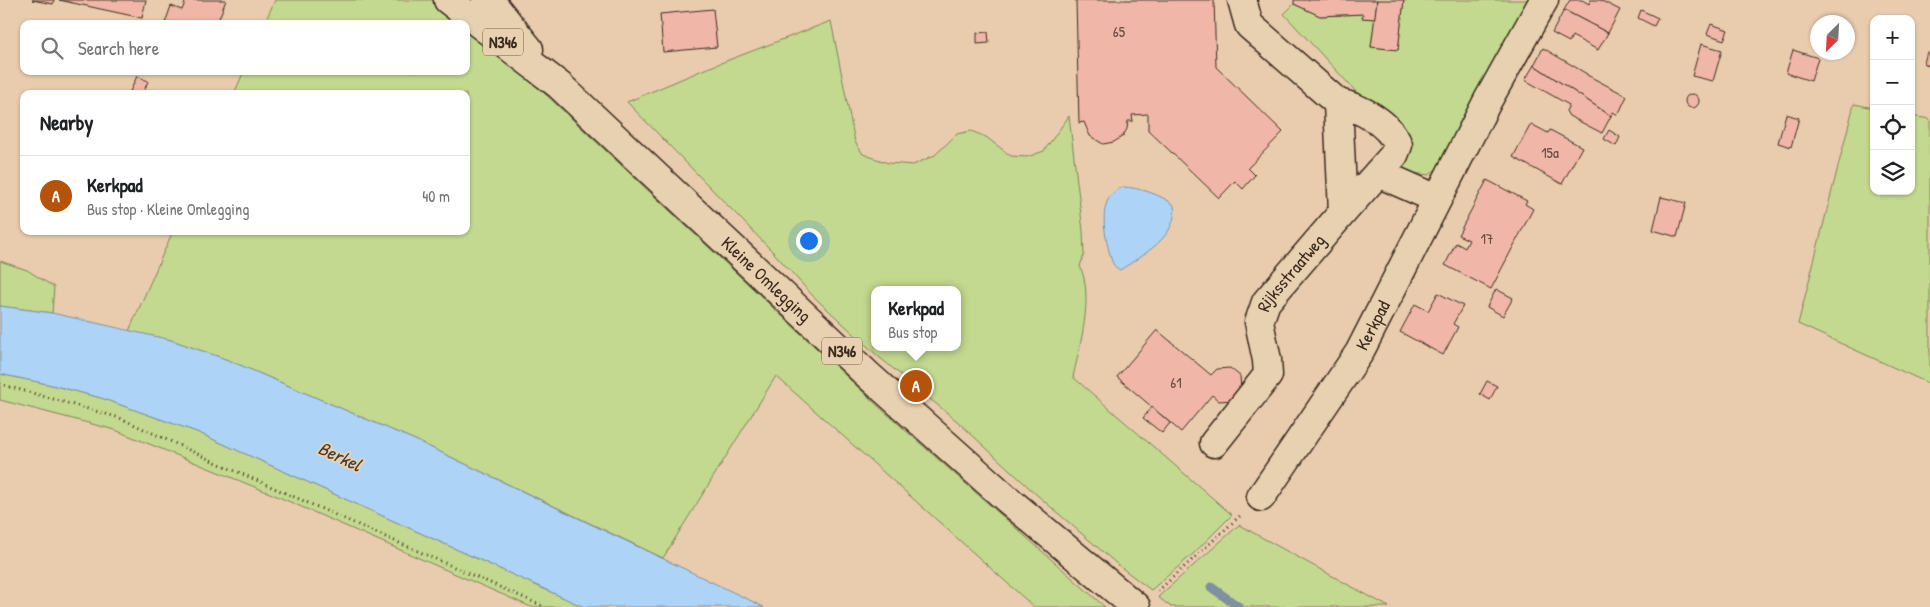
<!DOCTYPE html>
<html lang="en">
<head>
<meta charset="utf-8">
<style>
  body { margin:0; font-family:"Patrick Hand",sans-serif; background:#f2f2f2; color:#202124 }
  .controls { position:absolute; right:15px; top:15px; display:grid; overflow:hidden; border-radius:10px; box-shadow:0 1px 4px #0004 }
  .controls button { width:45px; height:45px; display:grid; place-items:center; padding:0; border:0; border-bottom:1px solid #e0e0e0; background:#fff; color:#202124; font:25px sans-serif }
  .compass { position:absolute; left:1810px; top:15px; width:45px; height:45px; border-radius:50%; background:#fff; box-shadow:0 1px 4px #0004; rotate:204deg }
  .you { position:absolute; left:808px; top:240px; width:18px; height:18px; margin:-12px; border:4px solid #fff; border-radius:50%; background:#1a73e8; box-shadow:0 0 0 8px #1a73e833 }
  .badge { display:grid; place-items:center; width:32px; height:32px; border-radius:50%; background:#b45309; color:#fff; font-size:16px; font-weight:700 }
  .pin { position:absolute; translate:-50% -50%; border:2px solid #fff; box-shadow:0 1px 5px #0006 }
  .popup { position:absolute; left:871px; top:286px; width:90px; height:65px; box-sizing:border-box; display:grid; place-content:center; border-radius:10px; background:#fff; filter:drop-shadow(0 1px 4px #0005); font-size:16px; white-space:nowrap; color:#757577 }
  .popup b { font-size:19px; color:#202124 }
  .popup::after { content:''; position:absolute; left:50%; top:100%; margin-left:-10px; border:10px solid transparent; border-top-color:#fff }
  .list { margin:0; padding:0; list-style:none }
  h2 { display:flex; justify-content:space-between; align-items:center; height:65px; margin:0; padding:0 20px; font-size:21px }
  h2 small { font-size:16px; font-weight:400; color:#757577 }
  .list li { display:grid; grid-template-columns:32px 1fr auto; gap:15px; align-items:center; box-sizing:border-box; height:80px; padding:0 20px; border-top:1px solid #e0e0e0 }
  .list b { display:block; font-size:19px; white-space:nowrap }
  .list p { margin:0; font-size:16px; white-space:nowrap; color:#757577 }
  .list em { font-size:16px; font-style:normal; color:#757577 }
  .icon { flex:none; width:28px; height:28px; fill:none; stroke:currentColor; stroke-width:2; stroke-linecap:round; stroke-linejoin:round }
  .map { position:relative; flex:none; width:1930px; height:607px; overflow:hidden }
  .search { position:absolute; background:#fff; box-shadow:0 1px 4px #0004; left:20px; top:20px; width:450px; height:55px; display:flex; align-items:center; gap:12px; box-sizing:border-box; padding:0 18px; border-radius:10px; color:#757577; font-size:19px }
  .panel { position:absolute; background:#fff; box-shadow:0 1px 4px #0004; left:20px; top:90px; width:450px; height:145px; border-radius:10px }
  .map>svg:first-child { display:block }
</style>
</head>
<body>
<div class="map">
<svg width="1930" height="607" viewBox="0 0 1930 607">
  <rect width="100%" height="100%" fill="#e9ccae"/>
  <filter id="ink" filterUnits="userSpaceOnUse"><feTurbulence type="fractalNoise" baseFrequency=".02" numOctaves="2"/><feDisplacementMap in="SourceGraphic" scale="10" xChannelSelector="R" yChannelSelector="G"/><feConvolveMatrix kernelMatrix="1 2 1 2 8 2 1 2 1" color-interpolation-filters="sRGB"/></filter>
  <g filter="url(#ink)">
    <g fill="#c3d98f" stroke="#7f8256" fill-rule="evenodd">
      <polygon points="275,0 435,0 464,24 264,24"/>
      <polygon points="1404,0 1533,0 1443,163 1429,175 1405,172 1397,163 1410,150 1284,14 1294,4 1320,16 1363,14 1363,18 1375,19 1371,47 1398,50"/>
      <path d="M831 21 855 142 863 154 888 163 913 165 935 155 957 134 971 131 986 137 1011 156 1027 157 1044 151 1069 116 1083 231 1084 255 1080 266C1094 297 1080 345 1073 377L1232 515 1193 554 1151 590 1118 565 1037 495 957 421 879 357 813 296 772 251 627 102 705 69ZM875 290H957V347H875Z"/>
      <polygon points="466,25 510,61 878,406 1105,607 1034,607 776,376 663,558 415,440 228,360 171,340 129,331 173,231 466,231 466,94 234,94 244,71 466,71"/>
      <polygon points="1854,104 1874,108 1874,191 1911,191 1911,116 1930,119 1930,384 1798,324"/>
      <polygon points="0,261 27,270 54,287 52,313 0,306"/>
      <polygon points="0,374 52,385 101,398 197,432 584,607 531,607 272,494 115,430 0,400"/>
      <polygon points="1239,525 1389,607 1171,607 1158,597"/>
    </g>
    <g fill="#add4f7" stroke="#7f90a0">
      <path d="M1122 187C1138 187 1162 195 1174 205 1179 236 1143 255 1120 270 1111 265 1112 260 1109 251 1104 231 1097 197 1122 187Z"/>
      <polygon points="0,306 52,313 171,340 228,360 415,440 764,607 584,607 197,432 101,398 52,385 0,374"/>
    </g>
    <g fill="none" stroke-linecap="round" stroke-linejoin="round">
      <polyline stroke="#7f90a0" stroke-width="9" points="1211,587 1239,607"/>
    </g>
    <g fill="#f0b7a8" stroke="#3b2a1e">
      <polygon points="32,0 54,0 53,4"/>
      <polygon points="59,0 146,0 142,18"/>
      <polygon points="186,0 226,0 217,24 208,21 207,24 165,23 171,6 182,10"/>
      <polygon points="1076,0 1214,0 1216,67 1283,132 1248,168 1255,175 1243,189 1235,181 1219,198 1148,130 1148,114 1132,115 1133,121 1128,121 1127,129 1123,136 1114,142 1103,144 1090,136 1084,122 1079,123"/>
      <polygon points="1294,0 1377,0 1375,19 1362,18 1363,14 1320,16 1294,4"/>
      <polygon points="1377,0 1404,0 1398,50 1371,47"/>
      <polygon points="1570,0 1582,0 1589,4 1590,0 1600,0 1620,10 1608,33 1564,10"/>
      <polygon points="713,9 717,47 663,52 660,14"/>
      <polygon points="1564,10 1608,33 1598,50 1572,36 1569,42 1552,33"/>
      <polygon points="1641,10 1658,18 1654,26 1638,18"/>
      <polygon points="1711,24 1728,30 1724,40 1707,34"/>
      <polygon points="988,32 989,43 977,44 977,33"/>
      <polygon points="1701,44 1722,50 1713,81 1692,76"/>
      <polygon points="1543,48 1587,74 1587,75 1627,96 1618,115 1613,112 1611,116 1534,65"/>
      <polygon points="1793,50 1818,58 1811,81 1786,73"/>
      <polygon points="1927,52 1930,54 1930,67 1924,63"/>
      <polygon points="1534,65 1611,116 1602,133 1569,116 1566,111 1569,105 1525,80"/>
      <polygon points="137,76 148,81 143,94 129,94"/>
      <circle cx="1692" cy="101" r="7"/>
      <polygon points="1786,114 1799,118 1791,147 1778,143"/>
      <polygon points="1531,124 1548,133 1550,130 1582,147 1562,184 1513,157"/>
      <polygon points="1609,130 1620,137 1616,146 1604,139"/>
      <polygon points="1487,180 1527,201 1525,204 1533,209 1491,289 1445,265 1456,243 1465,248 1469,240 1458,235"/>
      <polygon points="1661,197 1686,203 1677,237 1653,230"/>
      <polygon points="1496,289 1513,298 1503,316 1487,307"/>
      <polygon points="1438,293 1463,306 1453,324 1458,327 1443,355 1400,332 1415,304 1428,311"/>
      <polygon points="1157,330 1211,375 1217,369 1230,368 1240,376 1241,389 1233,400 1219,401 1212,395 1181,432 1117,377"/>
      <polygon points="1487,381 1497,386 1490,400 1480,394"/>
      <polygon points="1152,407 1170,423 1162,433 1143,418"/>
    </g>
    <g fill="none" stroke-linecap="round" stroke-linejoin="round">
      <defs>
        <g id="minor">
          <path d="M1338 103C1361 108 1389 123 1398 145L1394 155 1343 212"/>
          <polyline points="1378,173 1437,199"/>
          <path id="s1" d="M1214 443 1268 375 1267 360 1259 322 1266 302 1343 212 1338 103 1249 25 1242 0"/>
          <path id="s2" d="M1261 497 1359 353 1488 100 1544 0"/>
        </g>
        <g id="major">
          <path id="s3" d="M448 0 559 85 869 376 1007 499 1136 607"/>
          <polyline points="486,0 496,8 529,49"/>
        </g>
      </defs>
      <use href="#minor" stroke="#3b2a1e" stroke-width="31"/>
      <use href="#major" stroke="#3b2a1e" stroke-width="31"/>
      <g stroke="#3b2a1e" stroke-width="3" stroke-dasharray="1 4" stroke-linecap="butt">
        <polyline points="0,384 120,418 215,462 545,607"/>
        <polyline points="1158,591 1242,514"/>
      </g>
      <use href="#minor" stroke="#e7d1b0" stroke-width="28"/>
      <use href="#major" stroke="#e7d1b0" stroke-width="28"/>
    </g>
  </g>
  <g text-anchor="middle" stroke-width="4" stroke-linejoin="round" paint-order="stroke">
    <g font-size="15" fill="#684d40">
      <text x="1119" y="37">65</text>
      <text x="1550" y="158">15a</text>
      <text x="1487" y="244">17</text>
      <text x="1176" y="388">61</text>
    </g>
    <g fill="#e7d1b0" stroke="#6f5c4a" stroke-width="1">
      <rect x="483" y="28.5" width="40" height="27" rx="4"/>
      <rect x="822" y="337.5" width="40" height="27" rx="4"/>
    </g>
    <g font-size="16" font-weight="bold" fill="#3b2a1e">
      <text x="503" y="48">N346</text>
      <text x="842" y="357">N346</text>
    </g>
    <g font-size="18" fill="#3b2a1e" stroke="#e7d1b0">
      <text dy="6" stroke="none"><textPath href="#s1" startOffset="200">Rijksstraatweg</textPath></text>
      <text dy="6" stroke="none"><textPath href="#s3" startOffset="424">Kleine Omlegging</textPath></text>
      <text dy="6" stroke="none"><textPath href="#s2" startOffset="205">Kerkpad</textPath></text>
    </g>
    <g font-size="19" font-style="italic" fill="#463b34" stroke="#e7d1b0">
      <text transform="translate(340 456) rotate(25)" y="7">Berkel</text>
    </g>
  </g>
</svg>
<div class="controls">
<button>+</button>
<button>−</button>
<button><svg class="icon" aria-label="locate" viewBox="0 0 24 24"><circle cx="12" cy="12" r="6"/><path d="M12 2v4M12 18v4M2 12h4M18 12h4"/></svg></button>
<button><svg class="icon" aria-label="layers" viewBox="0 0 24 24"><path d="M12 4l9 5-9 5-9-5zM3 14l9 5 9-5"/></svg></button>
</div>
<svg class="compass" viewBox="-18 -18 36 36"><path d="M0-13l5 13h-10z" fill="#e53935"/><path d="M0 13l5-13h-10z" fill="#757577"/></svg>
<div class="you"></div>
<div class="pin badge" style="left:916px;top:386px">A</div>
<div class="popup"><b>Kerkpad</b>Bus stop</div>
<div class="search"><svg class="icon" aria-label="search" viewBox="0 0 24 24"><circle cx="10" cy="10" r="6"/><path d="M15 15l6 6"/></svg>Search here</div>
<section class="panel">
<h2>Nearby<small></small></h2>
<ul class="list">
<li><span class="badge">A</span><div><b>Kerkpad</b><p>Bus stop · Kleine Omlegging</p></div><em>40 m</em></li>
</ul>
</section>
</div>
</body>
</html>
